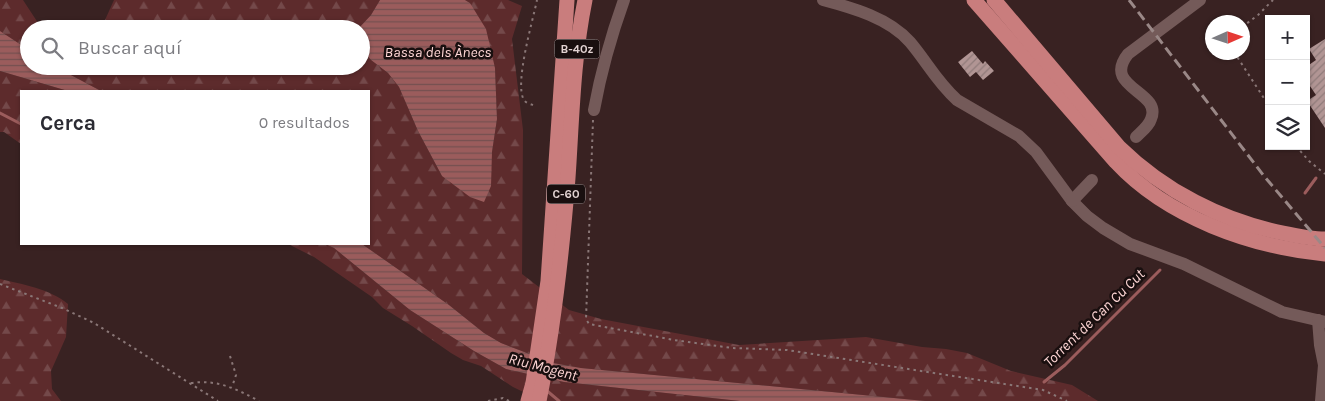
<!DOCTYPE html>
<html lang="es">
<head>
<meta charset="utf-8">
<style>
  body { margin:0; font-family:Karla,sans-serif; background:#f7f7f7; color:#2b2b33 }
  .controls { position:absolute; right:15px; top:15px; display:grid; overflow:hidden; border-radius:0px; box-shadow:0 1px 4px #0004 }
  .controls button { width:45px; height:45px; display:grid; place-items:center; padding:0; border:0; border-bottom:1px solid #e1e1e2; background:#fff; color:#2b2b33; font:25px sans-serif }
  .compass { position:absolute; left:1205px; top:15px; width:45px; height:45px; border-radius:50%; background:#fff; box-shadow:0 1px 4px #0004; rotate:87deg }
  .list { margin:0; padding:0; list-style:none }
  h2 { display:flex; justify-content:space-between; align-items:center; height:65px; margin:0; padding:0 20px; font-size:21px }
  h2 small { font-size:16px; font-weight:400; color:#7c7c81 }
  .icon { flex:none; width:28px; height:28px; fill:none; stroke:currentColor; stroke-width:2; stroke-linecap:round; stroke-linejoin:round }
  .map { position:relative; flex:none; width:1325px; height:401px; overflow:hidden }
  .search { position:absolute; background:#fff; box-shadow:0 1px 4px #0004; left:20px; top:20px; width:350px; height:55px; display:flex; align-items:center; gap:12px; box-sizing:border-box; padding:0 18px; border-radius:28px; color:#7c7c81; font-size:19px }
  .panel { position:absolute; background:#fff; box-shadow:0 1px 4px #0004; left:20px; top:90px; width:350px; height:155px; border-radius:0px }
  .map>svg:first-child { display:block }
</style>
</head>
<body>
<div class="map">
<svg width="1325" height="401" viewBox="0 0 1325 401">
  <defs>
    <pattern id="forest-firs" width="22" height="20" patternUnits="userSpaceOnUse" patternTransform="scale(1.25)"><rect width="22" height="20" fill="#5d2b2c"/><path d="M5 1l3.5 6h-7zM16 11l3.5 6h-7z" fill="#74494a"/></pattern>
    <pattern id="water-rules" width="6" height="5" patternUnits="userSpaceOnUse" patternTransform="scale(1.25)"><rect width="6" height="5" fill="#9b5c5c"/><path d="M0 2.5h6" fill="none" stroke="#744f4f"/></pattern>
    <pattern id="building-hatch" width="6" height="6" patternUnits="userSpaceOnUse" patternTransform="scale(1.25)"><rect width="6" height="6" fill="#b19594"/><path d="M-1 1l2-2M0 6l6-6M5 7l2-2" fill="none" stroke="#907b7a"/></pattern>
  </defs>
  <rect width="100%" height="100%" fill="#392222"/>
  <g fill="url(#forest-firs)">
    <polygon points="0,0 23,0 42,29 29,29 29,50 0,31"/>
    <polygon points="114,0 380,0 371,15 358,29 101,29"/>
    <polygon points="465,0 508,0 522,6 512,39 523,130 522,274 569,310 601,319 739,345 866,337 922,347 946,349 967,353 1011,371 1072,385 1098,401 925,401 581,368 553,363 501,343 484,333 449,305 362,244 369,244 369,91 101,91 54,66 68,66 79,75 81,74 85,66 361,66 361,49 371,60 388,73 399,87 418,131 442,176 492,152 497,119 495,68 470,3"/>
    <polygon points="0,71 68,91 21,91 21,144 4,132 0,132"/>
    <polygon points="288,244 325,244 334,248 410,310 474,351 506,369 564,382 740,401 542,401 513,387 481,366 463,360 451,353 412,326 383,308 372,297 314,257"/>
    <path d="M0 279C22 284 50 289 68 304L66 337 51 371 52 389 61 401H0Z"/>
  </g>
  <g fill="url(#water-rules)">
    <polygon points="380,0 465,0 470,3 486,29 495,68 497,119 492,152 491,186 484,202 470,197 442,176 418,131 399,87 388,73 371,60 361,49 361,29 358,29 371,15"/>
    <polygon points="0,31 29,50 29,66 54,66 101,91 68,91 0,71"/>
    <polygon points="325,244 362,244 449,305 484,333 501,343 553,363 581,368 925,401 740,401 564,382 506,369 474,351 410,310 334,248"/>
  </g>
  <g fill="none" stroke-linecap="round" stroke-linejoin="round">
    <g stroke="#9b5c5c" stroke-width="3">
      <polyline points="0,113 21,124"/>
      <polyline points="1305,193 1316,178"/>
      <polyline points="1044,382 1065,365 1160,270"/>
      <polyline points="546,390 559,401"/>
    </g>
  </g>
  <g fill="url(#building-hatch)">
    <polygon points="1325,39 1325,128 1307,101 1316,95 1306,80 1306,67 1316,60 1309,49"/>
    <polygon points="972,51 983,64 985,61 994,71 983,80 976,72 970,77 958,62"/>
  </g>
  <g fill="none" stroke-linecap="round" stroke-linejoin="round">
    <g stroke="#8a7777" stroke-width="2" stroke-dasharray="2.5 4" stroke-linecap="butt">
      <polyline points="1242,27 1258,15 1273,0"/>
      <polyline points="1234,52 1269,106"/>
      <path d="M533 105C530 104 526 103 524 100 514 84 533 20 537 0"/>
      <polyline points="593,120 586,319 589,324 674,340 732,348 787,350 1043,390 1067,401"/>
      <polyline points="1296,146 1309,161 1325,174"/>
      <polyline points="0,284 62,308 94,323 218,401"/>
      <polyline points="230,356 236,375 232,387"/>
      <path d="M191 383C216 379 237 389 259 401"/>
      <polyline points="488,401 503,398 509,401"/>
    </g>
    <g stroke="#745a59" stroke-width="12">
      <path d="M823 0C853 8 889 18 910 42 927 62 936 81 957 100L1019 136 1036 152 1072 201 1087 216 1103 228 1130 244 1184 264 1282 312 1325 322"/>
      <path d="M594 110C601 72 611 36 624 0"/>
      <path d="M1136 137C1141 132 1149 126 1151 119 1163 91 1101 88 1128 54L1200 0"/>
      <polyline points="1072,201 1092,180"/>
      <polyline points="1318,320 1320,345 1324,365 1321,401"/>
    </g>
    <g stroke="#c97d7d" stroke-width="15">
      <path d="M974 0 1116 162C1167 217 1251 247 1325 254"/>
      <path d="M994 0 1119 147C1164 191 1222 221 1283 233 1297 236 1311 239 1325 239"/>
      <polyline points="528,401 533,383 548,281 567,0"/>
      <path d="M539 401C554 327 562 253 568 178 572 119 573 59 585 0"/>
    </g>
    <polyline stroke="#9a8887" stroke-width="3" stroke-dasharray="10 5" stroke-linecap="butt" points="1129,0 1264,176 1325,248"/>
  </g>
  <g text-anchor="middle" stroke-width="5" stroke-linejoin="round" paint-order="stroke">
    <g fill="#190f0f" stroke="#a69898" stroke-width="1">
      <rect x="554.5" y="39.5" width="45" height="19" rx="4"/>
      <rect x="547" y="184.5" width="38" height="19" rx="4"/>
    </g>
    <g font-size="12" font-weight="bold" fill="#e2d3d2">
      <text x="577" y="53">B-40z</text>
      <text x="566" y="198">C-60</text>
    </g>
    <g font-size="15" font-style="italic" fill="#fdd5d4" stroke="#190f0f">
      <text x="438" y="57">Bassa dels Ànecs</text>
      <text transform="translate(1094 318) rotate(-44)" y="5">Torrent de Can Cu Cut</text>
      <text transform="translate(543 367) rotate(15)" y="5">Riu Mogent</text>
    </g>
  </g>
</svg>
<div class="controls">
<button>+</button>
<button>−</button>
<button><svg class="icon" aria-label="layers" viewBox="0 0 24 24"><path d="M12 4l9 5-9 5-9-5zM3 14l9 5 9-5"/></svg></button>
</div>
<svg class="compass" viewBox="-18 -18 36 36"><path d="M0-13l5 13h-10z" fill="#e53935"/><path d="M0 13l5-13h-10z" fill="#7c7c81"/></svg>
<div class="search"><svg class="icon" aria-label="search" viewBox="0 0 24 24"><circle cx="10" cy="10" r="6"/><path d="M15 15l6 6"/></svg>Buscar aquí</div>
<section class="panel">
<h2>Cerca<small>0 resultados</small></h2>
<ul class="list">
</ul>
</section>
</div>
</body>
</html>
